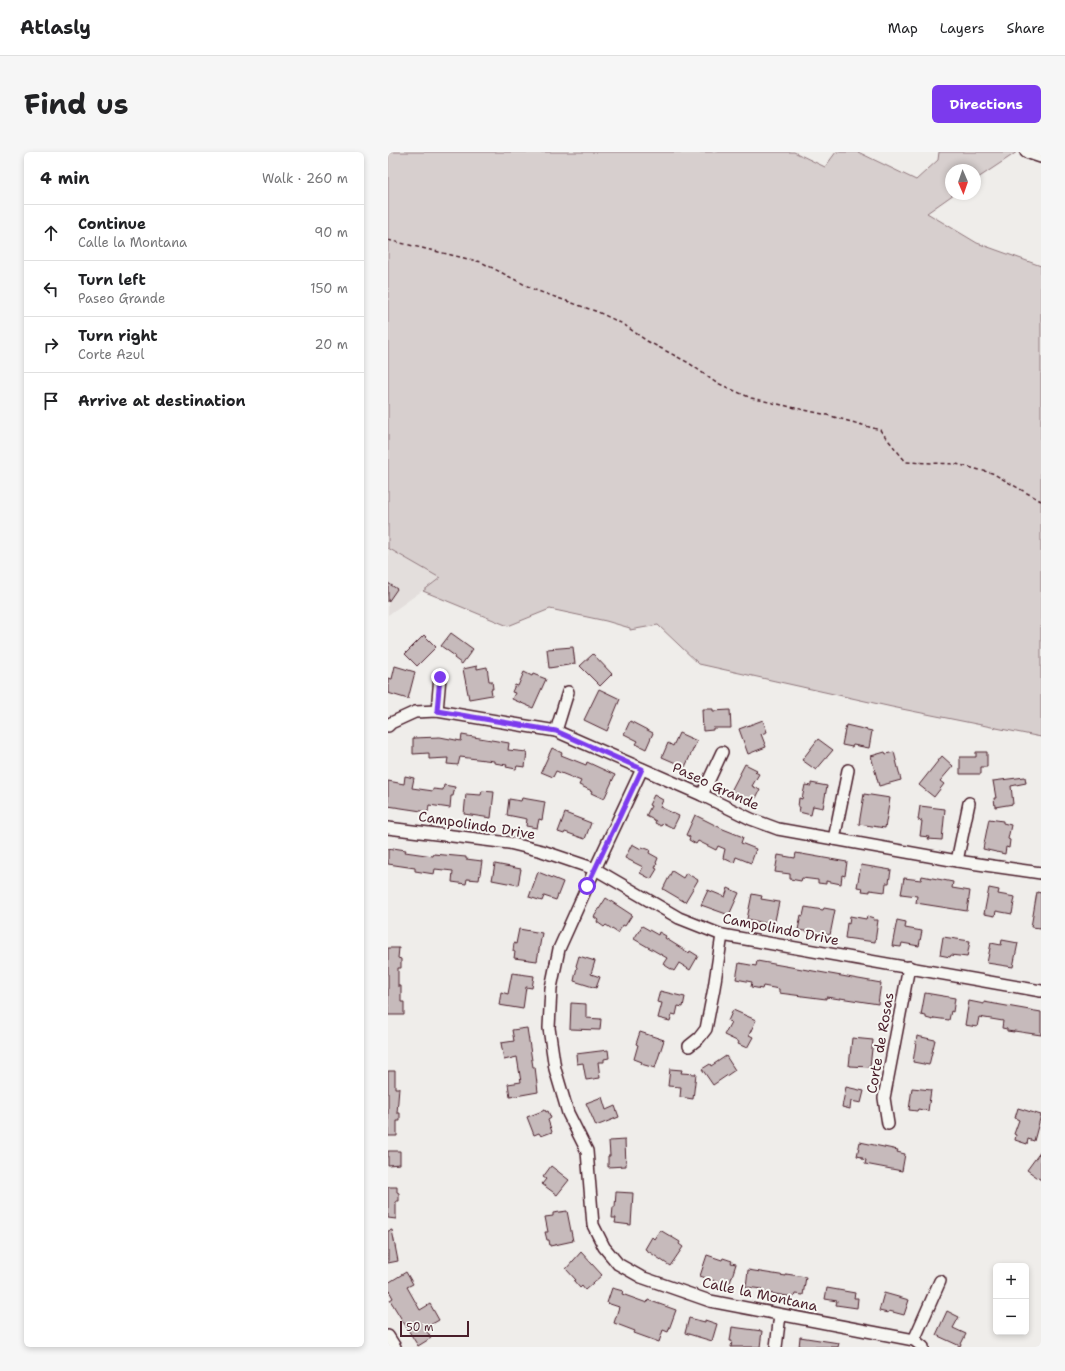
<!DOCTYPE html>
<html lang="en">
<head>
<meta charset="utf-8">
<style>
  body { margin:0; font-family:"Shantell Sans",sans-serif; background:#f6f6f6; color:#202124 }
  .controls { position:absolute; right:12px; bottom:12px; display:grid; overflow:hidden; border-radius:6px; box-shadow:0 2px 6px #0003 }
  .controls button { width:36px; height:36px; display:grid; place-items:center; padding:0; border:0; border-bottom:1px solid #e0e0e0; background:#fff; color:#202124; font:20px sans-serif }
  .compass { position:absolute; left:557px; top:12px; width:36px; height:36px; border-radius:50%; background:#fff; box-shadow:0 2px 6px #0003; rotate:178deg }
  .scale { position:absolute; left:12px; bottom:10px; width:69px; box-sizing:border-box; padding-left:4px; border:2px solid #4a1f2b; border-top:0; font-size:11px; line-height:14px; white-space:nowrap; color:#4a1f2b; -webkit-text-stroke:3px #f6f6f2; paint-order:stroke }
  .stop { position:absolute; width:12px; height:12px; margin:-9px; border:3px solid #7c3aed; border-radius:50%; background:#fff }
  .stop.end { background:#7c3aed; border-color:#fff; box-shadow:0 1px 4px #0008 }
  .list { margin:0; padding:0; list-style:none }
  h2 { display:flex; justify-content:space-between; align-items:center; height:52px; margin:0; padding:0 16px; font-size:17px }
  h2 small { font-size:13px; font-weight:400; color:#757577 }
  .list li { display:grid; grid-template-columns:26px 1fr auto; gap:12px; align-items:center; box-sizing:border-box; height:56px; padding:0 16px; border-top:1px solid #e0e0e0 }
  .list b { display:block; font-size:15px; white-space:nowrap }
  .list p { margin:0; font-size:13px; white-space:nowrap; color:#757577 }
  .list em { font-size:13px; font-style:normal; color:#757577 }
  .icon { flex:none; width:22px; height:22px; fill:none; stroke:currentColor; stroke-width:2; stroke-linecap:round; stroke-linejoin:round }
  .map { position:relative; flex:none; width:653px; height:1195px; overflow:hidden; border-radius:6px }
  header { display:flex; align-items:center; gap:24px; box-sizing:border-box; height:56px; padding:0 20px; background:#fff; border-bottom:1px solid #e0e0e0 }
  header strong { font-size:19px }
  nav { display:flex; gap:22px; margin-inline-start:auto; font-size:14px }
  .intro { display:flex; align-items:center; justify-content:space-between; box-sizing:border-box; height:96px; padding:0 24px }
  h1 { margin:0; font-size:28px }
  .button { padding:10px 18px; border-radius:6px; background:#7c3aed; color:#fff; font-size:14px; font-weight:700 }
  main { display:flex; gap:24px; padding:0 24px }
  aside { flex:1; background:#fff; border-radius:6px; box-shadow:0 2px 6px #0003 }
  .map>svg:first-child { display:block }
</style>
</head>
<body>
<header>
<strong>Atlasly</strong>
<nav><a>Map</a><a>Layers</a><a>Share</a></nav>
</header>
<div class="intro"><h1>Find us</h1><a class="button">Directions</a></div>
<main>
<aside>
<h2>4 min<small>Walk · 260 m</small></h2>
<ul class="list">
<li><svg class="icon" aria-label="ahead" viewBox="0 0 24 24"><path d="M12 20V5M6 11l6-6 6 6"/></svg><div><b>Continue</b><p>Calle la Montana</p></div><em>90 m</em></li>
<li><svg class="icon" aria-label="left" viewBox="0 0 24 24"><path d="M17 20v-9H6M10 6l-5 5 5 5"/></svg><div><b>Turn left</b><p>Paseo Grande</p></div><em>150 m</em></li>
<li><svg class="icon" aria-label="right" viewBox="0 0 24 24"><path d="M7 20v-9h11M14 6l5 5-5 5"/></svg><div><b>Turn right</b><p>Corte Azul</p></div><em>20 m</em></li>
<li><svg class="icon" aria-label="arrive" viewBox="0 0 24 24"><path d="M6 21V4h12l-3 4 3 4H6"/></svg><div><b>Arrive at destination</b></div></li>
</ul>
</aside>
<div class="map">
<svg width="653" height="1195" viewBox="0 0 653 1195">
  <rect width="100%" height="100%" fill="#efedea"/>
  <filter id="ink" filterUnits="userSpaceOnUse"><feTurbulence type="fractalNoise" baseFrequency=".025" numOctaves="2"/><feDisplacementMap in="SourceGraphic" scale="8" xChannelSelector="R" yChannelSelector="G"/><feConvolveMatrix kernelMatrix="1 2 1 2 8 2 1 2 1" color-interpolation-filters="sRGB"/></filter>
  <g filter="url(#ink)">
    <polygon fill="#e3dedc" points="0,396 52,426 0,463"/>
    <polygon fill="#d7cfce" stroke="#90777c" points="0,0 406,0 437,15 448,0 470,0 528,28 550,8 551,0 629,0 587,28 587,18 563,18 563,42 566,42 539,61 589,91 653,114 653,585 504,555 311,512 270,473 242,478 242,476 218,469 162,457 120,474 35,439 52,426 0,396"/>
    <g fill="#c6babb" stroke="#4a1f2b">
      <polygon points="0,431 9,437 0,450"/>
      <polygon points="63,481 85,497 74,512 66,506 67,504 53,494"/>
      <polygon points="36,483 48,495 29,514 17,502"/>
      <polygon points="185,495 187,512 161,516 159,497"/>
      <polygon points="205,502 224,522 212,534 192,514"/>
      <polygon points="7,514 27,520 20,547 0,541 0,526 4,527"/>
      <polygon points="89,514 89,517 99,515 101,529 104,529 105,537 103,537 104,543 81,547 75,517"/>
      <polygon points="136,520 144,524 145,522 158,527 145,556 124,547 127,541 124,540 127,533 130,534"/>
      <polygon points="211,537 232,547 219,579 196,568"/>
      <polygon points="314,557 325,557 325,559 342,558 343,576 325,576 325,578 315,579"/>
      <polygon points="375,568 379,580 373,582 378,595 360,602 351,577"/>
      <polygon points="242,569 265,581 258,597 248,592 250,589 236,582"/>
      <polygon points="458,573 484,579 481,596 465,593 464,595 454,593"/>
      <polygon points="291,581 309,589 297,615 274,605 280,591 285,594"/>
      <polygon points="74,583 121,591 120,598 139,600 137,615 129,614 128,617 118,615 119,613 106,611 106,609 72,605 70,613 59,612 60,606 41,607 41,601 25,602 25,586 52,585 73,589"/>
      <polygon points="430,587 445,598 428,618 414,608"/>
      <polygon points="164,596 174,601 173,603 198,613 199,610 227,623 216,647 203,641 204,639 191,633 193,629 168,619 165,625 153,620"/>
      <polygon points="497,600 498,602 506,600 513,628 491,634 483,604"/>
      <polygon points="588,600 599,600 599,615 593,615 593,622 572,622 572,605 588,605"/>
      <polygon points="554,604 565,614 552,629 556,632 546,645 531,633"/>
      <polygon points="357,612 369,618 367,620 371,622 364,634 372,638 368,646 366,645 363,649 343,639"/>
      <polygon points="17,624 26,626 24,636 45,639 45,637 55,638 56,633 67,635 65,644 63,644 62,656 41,653 40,660 0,654 0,629 16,632"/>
      <polygon points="637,625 638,631 623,634 625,652 607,655 606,646 608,646 605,629"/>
      <polygon points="423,631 439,634 435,656 425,654 423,663 411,660 412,655 410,655 411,646 414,647 417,633 423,634"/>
      <polygon points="94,639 106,640 103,666 76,662 78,642 93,643"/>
      <polygon points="476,642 502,646 497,676 471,672"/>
      <polygon points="266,643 275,648 272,655 291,664 285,676 275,671 273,674 267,671 268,669 258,664 263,654 261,653"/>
      <polygon points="134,646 157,650 154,668 151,667 149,676 138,674 139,667 119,663 121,647 133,649"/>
      <polygon points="532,654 557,657 554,688 540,687 541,685 532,684 534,669 530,668"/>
      <polygon points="177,661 203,671 197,687 177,680 176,682 170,680"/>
      <polygon points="307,663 335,677 355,685 353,691 368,697 363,711 348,705 346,711 335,706 337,697 330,694 328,698 310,689 308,692 301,688 302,685 298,683"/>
      <polygon points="601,667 615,669 615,671 623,673 620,687 622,688 621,696 618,695 617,702 595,697"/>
      <polygon points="244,692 253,697 254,695 262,698 261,701 270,706 268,711 269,712 267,716 269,717 263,727 252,721 255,715 237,706"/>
      <polygon points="5,696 18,698 17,700 45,704 46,702 67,704 78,705 78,707 94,709 91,728 79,727 78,732 64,730 65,719 47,717 46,722 27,719 27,716 0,712 0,697 5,698"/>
      <polygon points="408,701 459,710 457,724 454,723 453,732 438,729 438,732 430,731 430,728 414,726 413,729 402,727 402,722 387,720 390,703 407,706"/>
      <polygon points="107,712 133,717 130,733 104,728"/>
      <polygon points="473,713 503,718 501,731 498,731 497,740 482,738 482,740 474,739 475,736 469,735"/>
      <polygon points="284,719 295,726 298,721 310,728 297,750 275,737"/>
      <polygon points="150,720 175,730 168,748 156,744 154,749 141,745"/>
      <polygon points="534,724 565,730 564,736 582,739 579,759 528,751 529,744 513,742 516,726 533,728"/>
      <polygon points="340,736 351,741 341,763 313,753 320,738 337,745"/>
      <polygon points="601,736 611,738 610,742 627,745 624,762 608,759 607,764 596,762"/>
      <polygon points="649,740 653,741 653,776 643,775"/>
      <polygon points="364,742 374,744 373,747 391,750 386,773 359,767"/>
      <polygon points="218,746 244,763 237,774 235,773 230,781 218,773 216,775 209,770 210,768 206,765"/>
      <polygon points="417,755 435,758 436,756 447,758 442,783 410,778 413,763 415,764"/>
      <polygon points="462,764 478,767 479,764 486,766 485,768 490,768 487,790 457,786 459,771 461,772"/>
      <polygon points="509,768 518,770 517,776 534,779 531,794 514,791 513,795 504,794"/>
      <polygon points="254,774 270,783 271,780 278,784 277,786 301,801 302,799 310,804 302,818 291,811 286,819 275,812 279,806 246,787"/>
      <polygon points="131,777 154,781 149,809 126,806 127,800 125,799 126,791 128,792"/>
      <polygon points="555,785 582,789 579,805 563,803 562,805 552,803"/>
      <polygon points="614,788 630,791 625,815 599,811 603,791 613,793"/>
      <polygon points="0,796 11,796 10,806 13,807 13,816 10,816 10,834 13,834 13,850 16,850 16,863 0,863"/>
      <polygon points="191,804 207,809 203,822 212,825 208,836 186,829 189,815 188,814"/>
      <polygon points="369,809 493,831 490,852 452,846 452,847 438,845 438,847 391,841 391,837 375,834 374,837 363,835 364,830 348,827 351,811 368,814"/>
      <polygon points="124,821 146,824 144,836 138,835 135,857 111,853 113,840 120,842"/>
      <polygon points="272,839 297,845 295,855 290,854 288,863 284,862 282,869 270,866 274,851 269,850"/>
      <polygon points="537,841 567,846 565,860 563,859 561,868 546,866 545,868 538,866 538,864 533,863"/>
      <polygon points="581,849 596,852 596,850 653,860 653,883 626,879 626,880 619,879 619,877 614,876 615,869 591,865 589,875 577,873"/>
      <polygon points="183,851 198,852 198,866 213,867 212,878 182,877"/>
      <polygon points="345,858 368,868 361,883 365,885 359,896 350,892 351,890 336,883 343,870 340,869"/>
      <polygon points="139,876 145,915 147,915 150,940 122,945 120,932 133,930 129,905 116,908 113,891 126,889 124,878"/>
      <polygon points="252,880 276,888 267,916 253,912 254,910 246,907 250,893 248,892"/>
      <polygon points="529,884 547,888 541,913 525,910"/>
      <polygon points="464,886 485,888 482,915 461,914"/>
      <polygon points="220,898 221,906 216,907 216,910 210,910 212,926 198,928 195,911 189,912 188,902"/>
      <polygon points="338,904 347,918 325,933 314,917 322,912 323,914"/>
      <polygon points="282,917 294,918 293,921 308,922 305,947 292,945 293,935 280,934"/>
      <polygon points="0,919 7,919 7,936 11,936 9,961 12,961 12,969 9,969 9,984 0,984"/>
      <polygon points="458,935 476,939 473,951 463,949 462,957 454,955"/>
      <polygon points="524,936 543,938 540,959 530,957 529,959 521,958"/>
      <polygon points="214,945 218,958 227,954 231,965 208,974 198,951"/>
      <polygon points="630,956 653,963 646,989 640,987 639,992 627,988 628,983 626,982 631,968 627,966"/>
      <polygon points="157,958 158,960 160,959 163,966 160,968 164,980 153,984 151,981 146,983 139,965"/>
      <polygon points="237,988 238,1014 220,1015 220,1004 222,1004 221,989"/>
      <polygon points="472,990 510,998 509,1000 517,1002 514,1019 477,1012 478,1008 474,1007 474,1005 469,1004"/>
      <polygon points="0,999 12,999 12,1012 0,1013"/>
      <polygon points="653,999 653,1028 639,1018"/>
      <polygon points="163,1014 181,1028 169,1043 154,1032 158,1027 155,1025"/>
      <polygon points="0,1035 9,1035 9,1040 11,1041 11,1049 8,1049 8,1067 0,1066"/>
      <polygon points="228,1040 245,1041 243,1073 227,1071 228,1066 224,1066 225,1055 227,1055"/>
      <polygon points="179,1059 185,1089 162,1094 161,1088 159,1088 157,1080 160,1080 157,1065 165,1064 165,1061"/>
      <polygon points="4,1078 10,1109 0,1111 0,1079"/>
      <polygon points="272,1078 292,1090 291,1092 295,1095 282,1114 257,1097 264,1085 266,1087"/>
      <polygon points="193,1100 214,1123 197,1138 194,1134 192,1136 186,1129 188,1128 178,1117"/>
      <polygon points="319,1103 334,1108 335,1106 344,1109 343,1111 348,1112 341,1134 312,1124"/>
      <polygon points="360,1118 398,1124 398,1122 418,1125 415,1143 407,1142 406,1145 374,1140 374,1137 358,1135"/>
      <polygon points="18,1120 25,1132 19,1135 32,1158 42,1152 51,1168 37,1176 43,1186 30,1194 2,1148 5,1146 0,1137 0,1131"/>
      <polygon points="224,1136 235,1139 234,1142 259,1151 260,1148 288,1158 280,1180 275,1178 271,1190 246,1181 247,1179 226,1171 231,1155 219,1151"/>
      <polygon points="439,1136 467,1141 466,1146 470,1146 469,1156 448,1153 449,1149 437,1147"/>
      <polygon points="496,1141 521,1148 516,1163 501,1159 500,1161 491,1159"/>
      <polygon points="559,1159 571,1165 565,1176 578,1182 572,1194 548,1183"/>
      <polygon points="301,1166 317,1170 317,1168 329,1172 324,1189 297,1181"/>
      <polygon points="344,1175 374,1179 372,1195 343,1195 344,1189 342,1189"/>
      <polygon points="412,1185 451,1191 450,1195 411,1195"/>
    </g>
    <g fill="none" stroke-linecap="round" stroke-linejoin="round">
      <defs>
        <g id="minor">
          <polyline points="638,0 653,5"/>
          <polyline points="49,559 52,525"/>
          <polyline points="0,574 3,571 27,560 49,559 168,579 314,643 363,667 390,677 569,709 653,721"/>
          <polyline points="168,579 180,540"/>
          <polyline points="254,617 207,717 171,797 163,836 161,876 167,917 180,961 199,999 205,1073 216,1095 230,1112 253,1125 322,1149 526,1188 535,1195"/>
          <polyline points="314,643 334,600"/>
          <polyline points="0,676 121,691 154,699 207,717 291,766 334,783 653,839"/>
          <polyline points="446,687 460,618"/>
          <polyline points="569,709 581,651"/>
          <polyline points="301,894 311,886 318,877 326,836 334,783"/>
          <polyline points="500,972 496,946 521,815"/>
          <polyline points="0,1184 7,1195"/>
          <polyline points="526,1188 552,1129"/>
          <polyline points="388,1195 392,1163"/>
        </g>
      </defs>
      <use href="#minor" stroke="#4a1f2b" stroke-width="14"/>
      <polyline stroke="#4a1f2b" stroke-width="1.5" stroke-dasharray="4 3" stroke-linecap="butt" points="0,88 93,110 147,138 210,160 235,172 259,189 301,211 327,230 363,246 439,263 492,278 518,310 568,312 604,321 653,349"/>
      <use href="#minor" stroke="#f6f6f2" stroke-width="11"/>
    </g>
  </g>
  <g fill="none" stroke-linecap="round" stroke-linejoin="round" filter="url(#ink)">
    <polyline stroke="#7c3aed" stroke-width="5" points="52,525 49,559 168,579 254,617 199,734"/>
  </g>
  <g text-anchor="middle" stroke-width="4" stroke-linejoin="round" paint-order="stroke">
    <g font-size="14" fill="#4a1f2b" stroke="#f6f6f2">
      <text transform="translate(328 634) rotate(25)" y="5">Paseo Grande</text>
      <text transform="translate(89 673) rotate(9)" y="5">Campolindo Drive</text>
      <text transform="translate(393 777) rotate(11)" y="5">Campolindo Drive</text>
      <text transform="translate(492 891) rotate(-80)" y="5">Corte de Rosas</text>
      <text transform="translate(372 1142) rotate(12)" y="5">Calle la Montana</text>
    </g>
  </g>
</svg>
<div class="controls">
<button>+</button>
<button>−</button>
</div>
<svg class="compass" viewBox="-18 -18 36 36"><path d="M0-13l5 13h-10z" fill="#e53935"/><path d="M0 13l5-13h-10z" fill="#757577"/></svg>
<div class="scale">50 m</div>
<div class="stop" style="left:199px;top:734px"></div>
<div class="stop end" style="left:52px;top:525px"></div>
</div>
</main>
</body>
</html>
